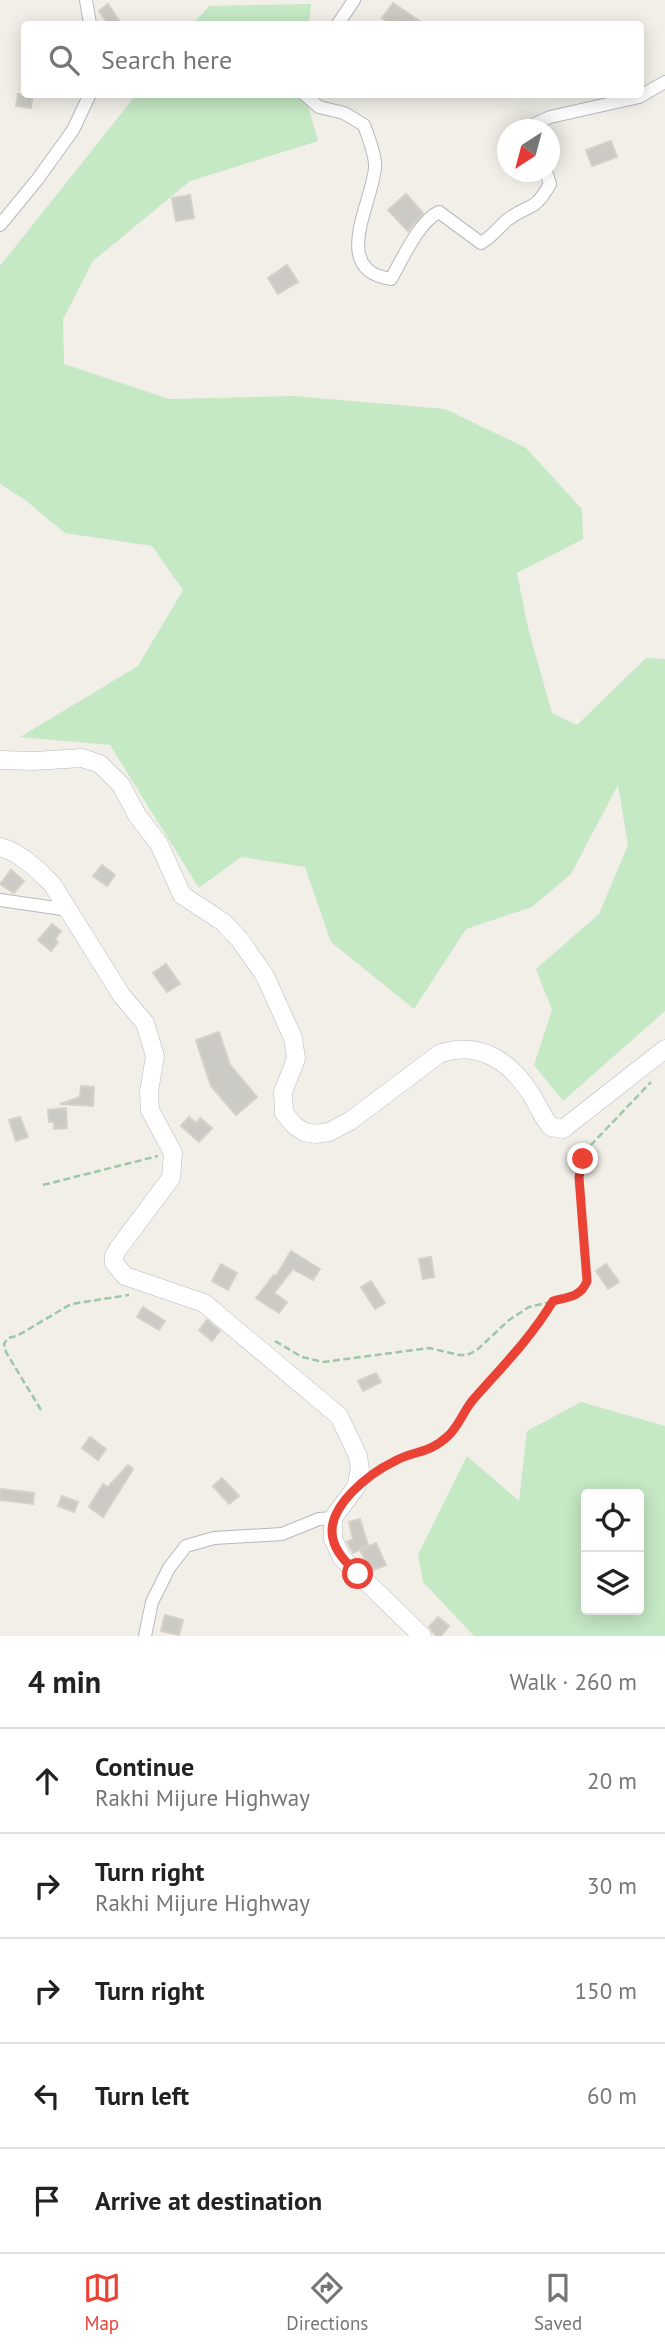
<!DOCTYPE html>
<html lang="en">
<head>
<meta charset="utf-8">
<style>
  body { margin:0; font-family:"PT Sans",sans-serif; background:#f2f2f2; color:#222 }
  .controls { position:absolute; right:21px; bottom:21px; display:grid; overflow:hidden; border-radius:7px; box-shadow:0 4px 18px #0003 }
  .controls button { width:63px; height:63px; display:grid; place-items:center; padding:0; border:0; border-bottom:2px solid #e0e0e0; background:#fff; color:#222; font:35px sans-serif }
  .compass { position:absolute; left:497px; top:119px; width:63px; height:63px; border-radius:50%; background:#fff; box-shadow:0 4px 18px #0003; rotate:216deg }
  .stop { position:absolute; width:21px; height:21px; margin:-16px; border:5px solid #ea4335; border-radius:50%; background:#fff }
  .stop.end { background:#ea4335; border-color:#fff; box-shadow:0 2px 7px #0008 }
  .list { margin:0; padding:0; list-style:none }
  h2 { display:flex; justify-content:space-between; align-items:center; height:91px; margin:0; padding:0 28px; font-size:30px }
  h2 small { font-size:23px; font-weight:400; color:#767676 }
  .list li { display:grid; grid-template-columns:46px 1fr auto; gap:21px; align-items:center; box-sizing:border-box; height:105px; padding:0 28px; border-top:2px solid #e0e0e0 }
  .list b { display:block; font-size:26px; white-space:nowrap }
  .list p { margin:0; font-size:23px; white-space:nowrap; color:#767676 }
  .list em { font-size:23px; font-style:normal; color:#767676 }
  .icon { flex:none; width:38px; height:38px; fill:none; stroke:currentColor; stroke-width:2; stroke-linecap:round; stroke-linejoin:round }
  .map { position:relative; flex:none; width:665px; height:1636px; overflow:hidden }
  .search { position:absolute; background:#fff; box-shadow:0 4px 18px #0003; left:21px; right:21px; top:21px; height:77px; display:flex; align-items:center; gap:18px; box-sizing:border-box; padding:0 24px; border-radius:7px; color:#767676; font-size:26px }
  .sheet { height:616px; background:#fff }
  nav { display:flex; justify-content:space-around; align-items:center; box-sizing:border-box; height:98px; border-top:2px solid #e0e0e0; background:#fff; font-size:19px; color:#767676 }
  nav a { display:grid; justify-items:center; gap:4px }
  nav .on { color:#ea4335 }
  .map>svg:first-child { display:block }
</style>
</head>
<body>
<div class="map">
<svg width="665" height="1636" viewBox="0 0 665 1636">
  <rect width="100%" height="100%" fill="#f1efe8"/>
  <g fill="#c5e8c5" fill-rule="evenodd">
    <polygon points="311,4 309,24 193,24 209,6"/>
    <polygon points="136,95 305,95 318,141 190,181 93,261 63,319 64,364 169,399 294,396 445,409 526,448 582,509 583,539 517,573 528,628 552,713 577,725 646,658 665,659 665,1011 563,1101 534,1065 552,1010 536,969 599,914 628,845 618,785 571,874 532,907 466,929 414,1009 331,942 305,867 241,857 199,888 110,745 20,737 138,666 183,590 152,546 65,533 24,499 0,484 0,266"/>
    <path d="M581 1402 665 1426V1636H474L423 1582 418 1555 467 1456 519 1501 527 1431ZM639 1494V1610H586V1494Z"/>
  </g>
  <g fill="#cccac5" stroke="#d6d1c6" stroke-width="2">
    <polygon points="393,3 424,24 391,24 382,18"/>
    <polygon points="108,4 121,24 108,24 99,11"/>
    <polygon points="18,94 33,95 31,108 16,106"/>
    <polygon points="611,141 617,157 592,166 586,150"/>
    <polygon points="406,194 423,213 408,231 388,210"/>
    <polygon points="190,195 194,218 176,221 172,198"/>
    <polygon points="287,265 298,282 278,294 268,278"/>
    <polygon points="102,865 115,875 107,886 93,876"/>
    <polygon points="11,870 24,881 14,893 0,884"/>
    <polygon points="52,924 61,931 55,939 58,942 51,951 38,940"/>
    <polygon points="166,964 180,984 167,992 153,973"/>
    <polygon points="219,1032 230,1065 257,1097 236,1115 211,1086 196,1040"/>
    <polygon points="81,1086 94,1087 93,1106 60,1104 80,1097"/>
    <polygon points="66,1108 67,1128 54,1129 54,1122 49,1122 48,1110"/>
    <polygon points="20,1117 28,1137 16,1141 9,1120"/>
    <polygon points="189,1117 196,1123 200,1118 212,1128 199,1142 181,1126"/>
    <polygon points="291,1251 320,1269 313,1280 293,1269 274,1293 287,1302 279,1313 256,1298 274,1275 276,1276"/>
    <polygon points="431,1257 434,1277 423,1279 419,1259"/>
    <polygon points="221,1264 237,1273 228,1290 212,1281"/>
    <polygon points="606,1264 619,1282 608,1289 596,1271"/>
    <polygon points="371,1281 385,1303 375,1309 361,1287"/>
    <polygon points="143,1307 165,1321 159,1330 137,1317"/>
    <polygon points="207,1320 220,1331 212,1341 199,1330"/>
    <polygon points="376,1373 381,1382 363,1391 358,1381"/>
    <polygon points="90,1437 106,1449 98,1460 82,1448"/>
    <polygon points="128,1465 133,1469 103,1517 89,1507 103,1484 108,1487"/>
    <polygon points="222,1478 239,1496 229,1504 213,1486"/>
    <polygon points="0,1489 34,1493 33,1504 0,1500"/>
    <polygon points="62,1496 78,1502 74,1512 58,1506"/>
    <polygon points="360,1519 368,1545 353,1553 347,1542 353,1539 349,1522"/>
    <polygon points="376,1543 386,1565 371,1571 360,1550"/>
    <polygon points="165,1615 183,1620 179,1635 161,1631"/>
    <polygon points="438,1617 449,1626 441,1636 436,1636 429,1627"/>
  </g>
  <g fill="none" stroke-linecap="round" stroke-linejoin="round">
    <defs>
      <g id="minor">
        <polyline points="86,0 90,24"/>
        <polyline points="338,24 354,0"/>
        <path d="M304 94 319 107 344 113 364 125C368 137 376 155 375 168 372 204 330 270 391 279 402 260 419 221 439 212L481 243C492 237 498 228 507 220 529 203 533 214 550 184L546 172"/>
        <polyline points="531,130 537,123 550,117 639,97 665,82"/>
        <polyline points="0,225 37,180 73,130 90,94"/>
        <polyline points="0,900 69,910"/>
        <polyline points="145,1636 152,1602 169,1568 186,1546 214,1538 282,1534 319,1519 333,1518"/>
      </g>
      <g id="secondary">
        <path d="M0 760 33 761 82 758 100 764 121 785 137 815 159 844 182 895 223 922 240 940 265 976 293 1038 296 1059 283 1092 284 1113 294 1125 304 1132 316 1134 329 1132 350 1121 439 1054C479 1040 510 1061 531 1094 538 1105 542 1117 551 1127L563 1129 665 1049"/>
        <path d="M0 847C21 853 37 869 52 884L122 996 145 1023 155 1056 149 1092 150 1110 173 1153 171 1178 118 1249 114 1256V1263L125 1276 204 1303 339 1416 358 1456 360 1470 356 1487 333 1518V1539L342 1558 422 1636"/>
      </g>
    </defs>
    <use href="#minor" stroke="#b5b8bc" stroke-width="14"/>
    <use href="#secondary" stroke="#b6babf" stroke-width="19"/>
    <g stroke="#9cc7a9" stroke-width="2.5" stroke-dasharray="7 3.5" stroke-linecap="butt">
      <polyline points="43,1185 158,1156"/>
      <path d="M275 1341 302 1357 323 1362 429 1348 459 1355H467L477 1350 509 1320 529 1307 579 1295 584 1289 587 1281C584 1241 572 1182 589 1147L651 1082"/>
      <polyline points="41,1410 6,1352 4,1344 8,1338 17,1336 71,1304 129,1295"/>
      <path d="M376 1473C383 1468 391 1462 399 1459 413 1454 426 1453 439 1444 456 1432 459 1418 471 1402 498 1369 530 1339 552 1302"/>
    </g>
    <use href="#minor" stroke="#fff" stroke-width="12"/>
    <use href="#secondary" stroke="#fff" stroke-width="18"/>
  </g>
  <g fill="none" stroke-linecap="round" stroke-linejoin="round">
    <path stroke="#ea4335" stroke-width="9" d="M358 1574C348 1564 336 1553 333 1539 325 1507 370 1473 395 1461 415 1450 429 1454 448 1436 459 1426 463 1412 472 1401 500 1369 531 1338 553 1301 568 1297 581 1297 587 1281L579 1177 583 1159"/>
  </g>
</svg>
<div class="controls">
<button><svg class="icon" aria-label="locate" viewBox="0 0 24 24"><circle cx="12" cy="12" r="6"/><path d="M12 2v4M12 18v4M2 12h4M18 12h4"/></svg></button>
<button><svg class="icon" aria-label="layers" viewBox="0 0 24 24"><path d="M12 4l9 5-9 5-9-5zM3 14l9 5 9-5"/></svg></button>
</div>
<svg class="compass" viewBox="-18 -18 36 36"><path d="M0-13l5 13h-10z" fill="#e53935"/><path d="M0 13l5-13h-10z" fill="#767676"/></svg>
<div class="stop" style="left:358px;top:1574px"></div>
<div class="stop end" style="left:583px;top:1159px"></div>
<div class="search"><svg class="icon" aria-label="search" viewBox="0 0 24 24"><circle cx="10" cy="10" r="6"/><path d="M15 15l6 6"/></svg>Search here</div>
</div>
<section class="sheet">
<h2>4 min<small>Walk · 260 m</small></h2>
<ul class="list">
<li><svg class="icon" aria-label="ahead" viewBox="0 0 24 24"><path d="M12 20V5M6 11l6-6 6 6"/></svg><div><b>Continue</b><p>Rakhi Mijure Highway</p></div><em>20 m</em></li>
<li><svg class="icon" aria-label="right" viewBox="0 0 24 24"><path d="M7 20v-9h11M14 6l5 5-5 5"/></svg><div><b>Turn right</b><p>Rakhi Mijure Highway</p></div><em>30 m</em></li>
<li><svg class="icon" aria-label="right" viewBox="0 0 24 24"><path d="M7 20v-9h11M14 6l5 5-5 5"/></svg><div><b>Turn right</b></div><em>150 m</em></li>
<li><svg class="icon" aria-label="left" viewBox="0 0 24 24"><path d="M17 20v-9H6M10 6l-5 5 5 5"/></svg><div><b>Turn left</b></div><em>60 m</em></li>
<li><svg class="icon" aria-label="arrive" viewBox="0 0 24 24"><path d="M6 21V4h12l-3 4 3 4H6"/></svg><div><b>Arrive at destination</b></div></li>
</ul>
</section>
<nav>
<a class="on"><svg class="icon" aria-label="map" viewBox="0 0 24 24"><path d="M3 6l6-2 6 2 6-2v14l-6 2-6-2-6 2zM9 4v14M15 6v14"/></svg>Map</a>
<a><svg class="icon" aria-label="directions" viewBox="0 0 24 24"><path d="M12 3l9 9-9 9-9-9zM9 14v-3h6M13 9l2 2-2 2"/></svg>Directions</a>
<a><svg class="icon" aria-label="saved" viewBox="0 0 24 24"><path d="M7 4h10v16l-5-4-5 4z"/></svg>Saved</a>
</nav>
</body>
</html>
